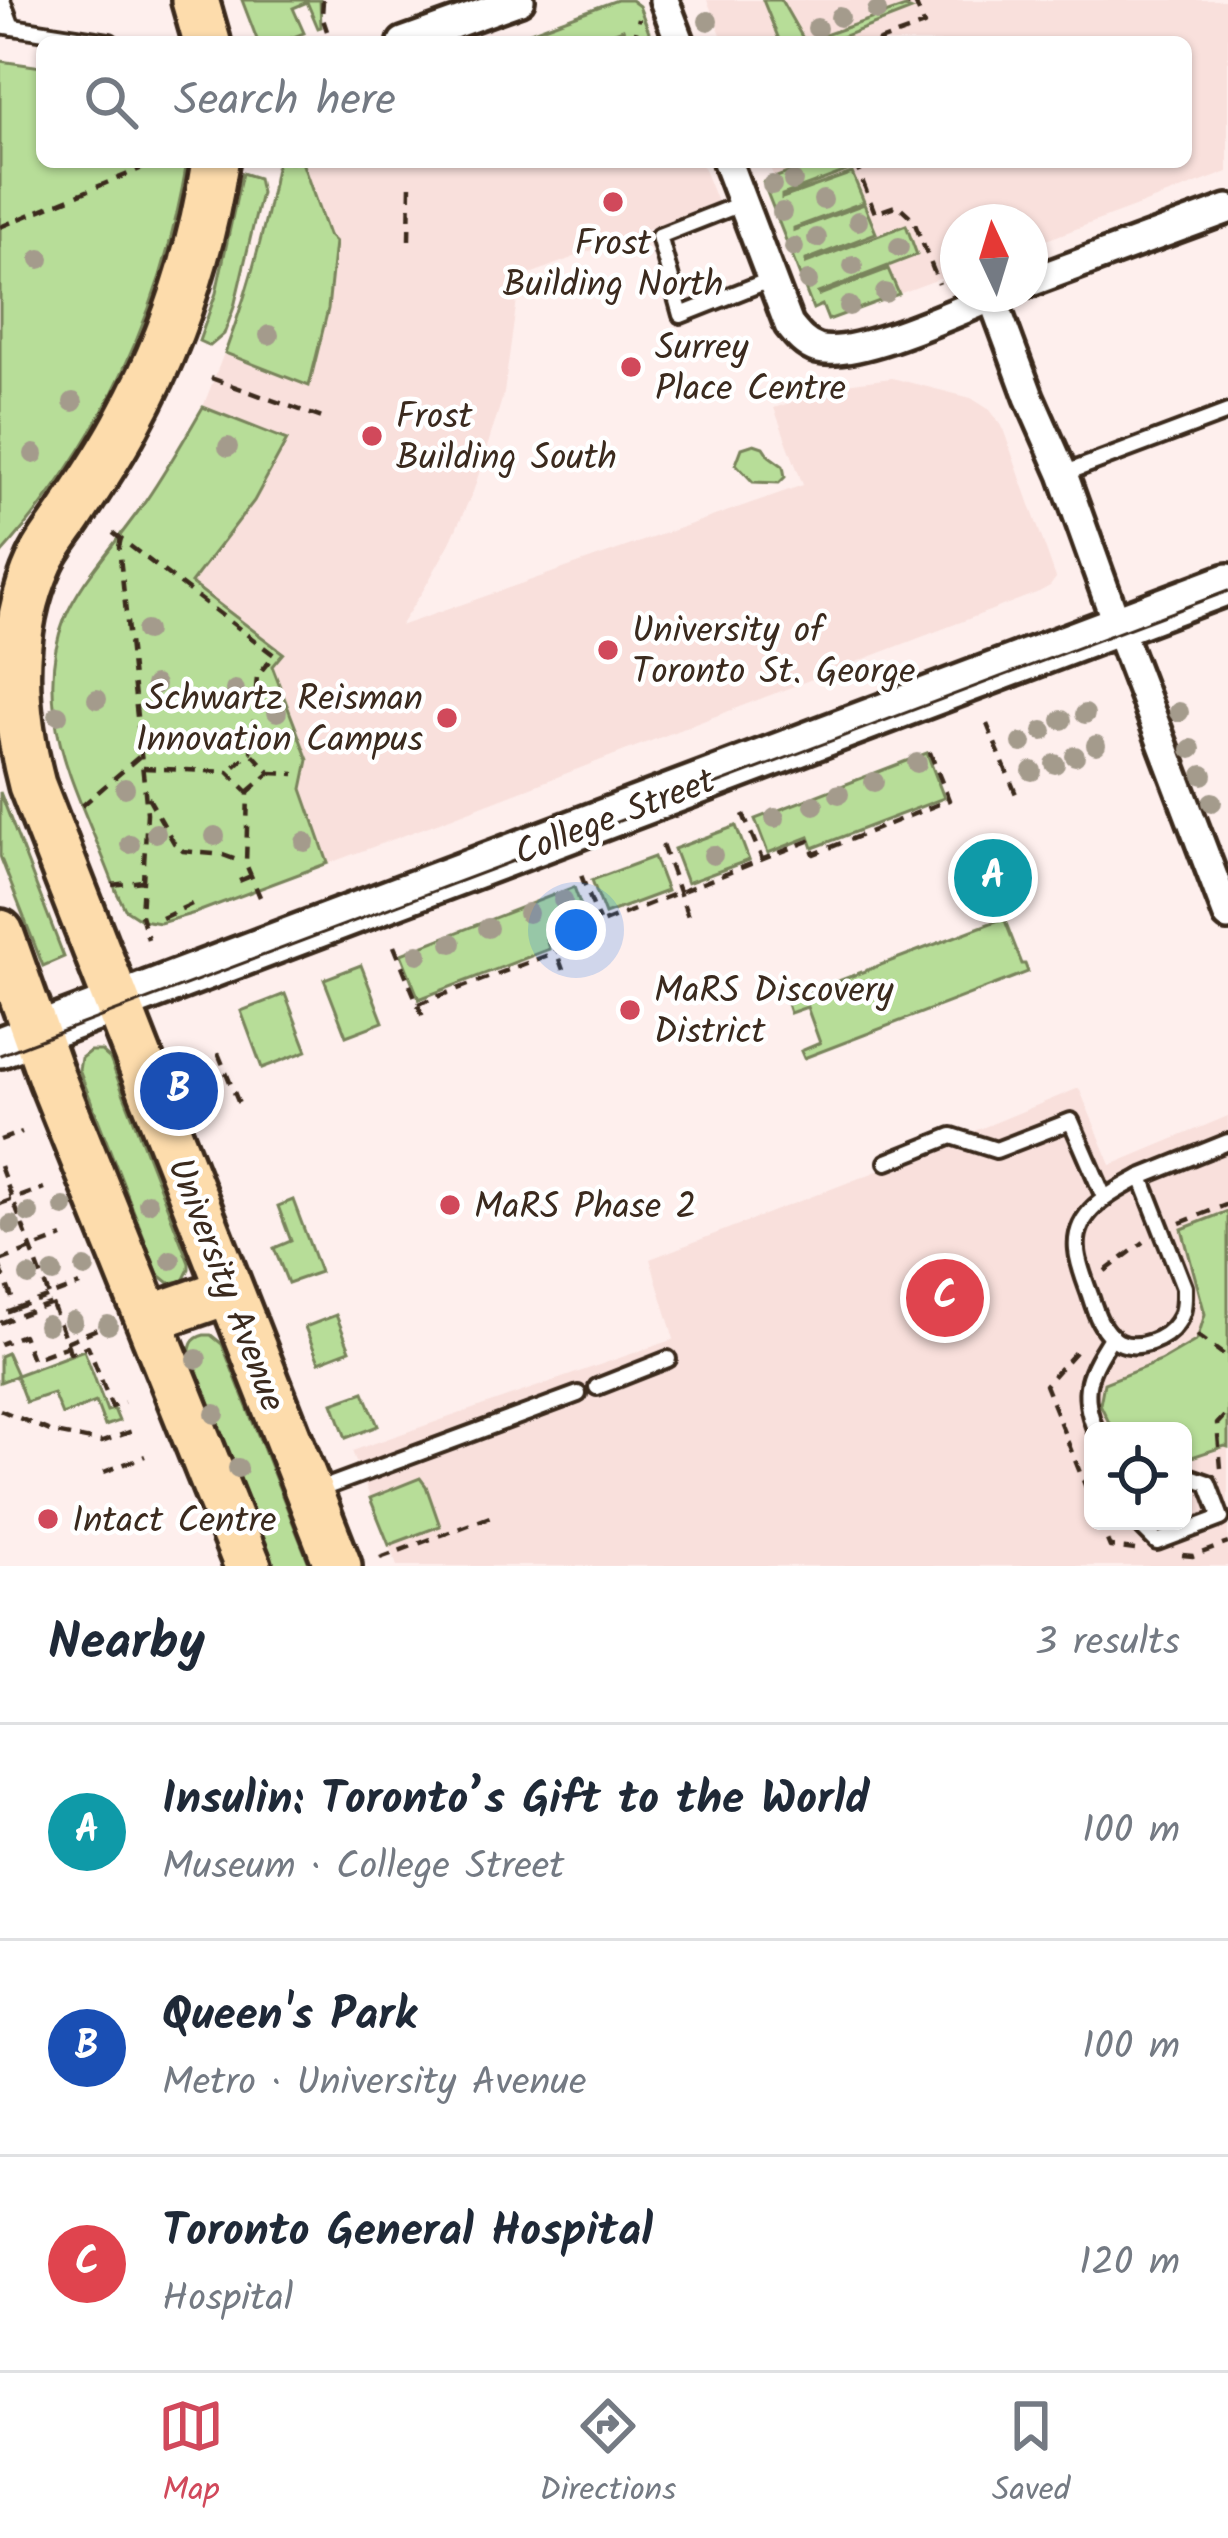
<!DOCTYPE html>
<html lang="en">
<head>
<meta charset="utf-8">
<style>
  body { margin:0; font-family:Kalam,sans-serif; background:#f6f6f7; color:#1f2937 }
  .controls { position:absolute; right:36px; bottom:36px; display:grid; overflow:hidden; border-radius:18px; box-shadow:0 3px 9px #0004 }
  .controls button { width:108px; height:108px; display:grid; place-items:center; padding:0; border:0; border-bottom:3px solid #e0e1e3; background:#fff; color:#1f2937; font:60px sans-serif }
  .compass { position:absolute; left:940px; top:204px; width:108px; height:108px; border-radius:50%; background:#fff; box-shadow:0 3px 9px #0004; rotate:356deg }
  .you { position:absolute; left:576px; top:930px; width:42px; height:42px; margin:-30px; border:9px solid #fff; border-radius:50%; background:#1a73e8; box-shadow:0 0 0 18px #1a73e833 }
  .badge { display:grid; place-items:center; width:78px; height:78px; border-radius:50%; background:#d1495b; color:#fff; font-size:39px; font-weight:700 }
  .pin { position:absolute; translate:-50% -50%; border:6px solid #fff; box-shadow:0 3px 12px #0006 }
  .list { margin:0; padding:0; list-style:none }
  h2 { display:flex; justify-content:space-between; align-items:center; height:156px; margin:0; padding:0 48px; font-size:51px }
  h2 small { font-size:39px; font-weight:400; color:#747a83 }
  .list li { display:grid; grid-template-columns:78px 1fr auto; gap:36px; align-items:center; box-sizing:border-box; height:216px; padding:0 48px; border-top:3px solid #e0e1e3 }
  .list b { display:block; font-size:45px; white-space:nowrap }
  .list p { margin:0; font-size:39px; white-space:nowrap; color:#747a83 }
  .list em { font-size:39px; font-style:normal; color:#747a83 }
  .icon { flex:none; width:66px; height:66px; fill:none; stroke:currentColor; stroke-width:2; stroke-linecap:round; stroke-linejoin:round }
  .map { position:relative; flex:none; width:1228px; height:1566px; overflow:hidden }
  .search { position:absolute; background:#fff; box-shadow:0 3px 9px #0004; left:36px; right:36px; top:36px; height:132px; display:flex; align-items:center; gap:30px; box-sizing:border-box; padding:0 42px; border-radius:18px; color:#747a83; font-size:45px }
  .sheet { height:804px; background:#fff }
  nav { display:flex; justify-content:space-around; align-items:center; box-sizing:border-box; height:168px; border-top:3px solid #e0e1e3; background:#fff; font-size:33px; color:#747a83 }
  nav a { display:grid; justify-items:center; gap:6px }
  nav .on { color:#d1495b }
  .map>svg:first-child { display:block }
</style>
</head>
<body>
<div class="map">
<svg width="1228" height="1566" viewBox="0 0 1228 1566">
  <rect width="100%" height="100%" fill="#feefed"/>
  <filter id="ink" filterUnits="userSpaceOnUse"><feTurbulence type="fractalNoise" baseFrequency=".00833" numOctaves="2"/><feDisplacementMap in="SourceGraphic" scale="24" xChannelSelector="R" yChannelSelector="G"/><feConvolveMatrix kernelMatrix="1 2 1 2 8 2 1 2 1" color-interpolation-filters="sRGB"/></filter>
  <g filter="url(#ink)">
    <g fill="#f9e0dc" fill-rule="evenodd">
      <polygon points="707,0 1228,0 1228,172 1030,246 1030,222 958,222 958,272 828,320 768,162 1186,162 1186,42 724,42"/>
      <polygon points="277,162 701,162 717,202 520,278 504,393 474,489 450,543 424,589 400,626 803,485 774,408 845,384 892,378 971,398 990,410 1002,426 1056,578 1050,586 1039,592 445,820 195,913 160,923 142,920 125,909 116,891 66,762 55,717 53,669 55,648 70,603 139,510 203,407 245,299 260,244"/>
      <path d="M1079 1088 1111 1165 1228 1116V1566H397L352 1451 674 1339 650 1259 875 1172ZM1093 1431H1183V1521H1093Z"/>
    </g>
    <g fill="#b7dd98" stroke="#79845b" stroke-width="3">
      <polygon points="242,0 320,0 321,27 318,28 307,2 293,8 304,33 281,42 258,42"/>
      <polygon points="617,0 631,0 639,6 653,42 628,42 623,29 588,42 503,42"/>
      <polygon points="763,0 781,0 805,42 905,7 912,10 829,42 780,42"/>
      <path d="M0 61 42 67V162H187C163 309 101 444 0 555Z"/>
      <path d="M277 162H302L328 235 335 242 328 309 309 386 225 353C248 291 266 228 277 162Z"/>
      <polygon points="817,162 849,162 852,169 782,195 782,198 852,173 864,202 794,228 794,230 864,204 876,233 806,260 806,263 906,225 917,255 818,293 819,295 888,269 899,294 828,320 822,305 813,309 763,182"/>
      <polygon points="242,173 258,178 261,193 234,307 224,334 210,346 199,341 216,293"/>
      <path d="M203 407 287 440 254 501 191 583 283 653 272 666 308 760 302 789 328 863 195 913 160 923 142 920 125 909 116 891C97 837 62 772 55 716 42 615 86 584 140 509 163 477 183 441 203 407Z"/>
      <polygon points="754,444 763,447 769,456 783,466 785,477 779,483 753,482 736,464 742,448"/>
      <polygon points="927,753 944,798 813,848 809,837 768,853 755,819"/>
      <polygon points="0,792 64,957 43,966 0,856"/>
      <polygon points="736,826 749,860 687,883 674,849"/>
      <polygon points="654,857 667,891 605,914 592,880"/>
      <polygon points="574,887 587,923 546,939 549,949 419,999 401,954"/>
      <polygon points="1004,918 1022,964 1025,964 1028,972 804,1058 801,1051 820,1043 807,1007 790,1013 786,1001"/>
      <polygon points="361,965 383,1022 346,1036 324,979"/>
      <polygon points="285,994 307,1051 262,1068 241,1011"/>
      <polygon points="90,1051 101,1051 110,1059 189,1263 189,1269 183,1281 169,1283 158,1274 79,1070 81,1058"/>
      <polygon points="293,1200 320,1272 288,1283 274,1248 291,1241 278,1206"/>
      <polygon points="1228,1211 1228,1447 1225,1446 1183,1460 1183,1431 1113,1431 1100,1404 1104,1383 1161,1361 1197,1340 1205,1314 1182,1229"/>
      <polygon points="336,1315 350,1350 319,1362 305,1327"/>
      <path d="M204 1335H211L222 1344 310 1566H269L190 1359C189 1347 191 1338 204 1335Z"/>
      <polygon points="84,1350 107,1411 114,1409 119,1421 105,1426 96,1402 62,1415 53,1393 26,1402 16,1376 0,1382 0,1356 7,1353 17,1375"/>
      <polygon points="364,1392 378,1426 346,1438 333,1403"/>
      <polygon points="420,1478 426,1486 440,1526 389,1545 370,1498"/>
    </g>
    <g fill="none" stroke-linecap="round" stroke-linejoin="round">
      <defs>
        <g id="service">
          <polyline points="2,0 12,27"/>
          <polyline points="0,25 110,42"/>
          <polyline points="743,203 659,236 681,315 772,279"/>
          <polyline points="1063,474 1228,412"/>
          <polyline points="887,1162 952,1136 996,1150 1071,1121 1104,1197"/>
          <path d="M1141 1177 1184 1287C1184 1299 1185 1312 1177 1323 1166 1340 1137 1351 1119 1342 1102 1334 1095 1311 1090 1295 1085 1281 1078 1264 1077 1250 1073 1211 1113 1192 1141 1177Z"/>
          <polyline points="1141,1177 1228,1142"/>
          <polyline points="597,1387 668,1359"/>
          <path d="M1096 1431C1078 1389 1090 1371 1112 1336"/>
          <polyline points="313,1492 578,1394"/>
          <polyline points="1136,1521 1157,1542 1221,1518 1208,1483 1188,1476 1183,1477"/>
        </g>
        <g id="minor">
          <polyline points="664,0 680,42"/>
          <polyline points="403,42 520,0"/>
          <path d="M727 162 789 325C797 335 805 345 818 349 857 359 960 310 1000 294"/>
          <polyline points="1030,282 1228,209"/>
          <polyline points="992,297 1029,397 1063,474 1115,619 1228,916"/>
        </g>
        <polyline id="secondary" points="0,1047 1228,584"/>
        <g id="primary">
          <polyline points="195,0 207,42"/>
          <path d="M215 162C201 253 172 341 128 421 111 454 90 484 70 515 60 530 47 545 40 561 7 632 13 712 32 785 136 1044 236 1305 338 1566"/>
          <polyline points="0,933 52,1079 248,1566"/>
          <polyline points="151,1318 229,1291"/>
        </g>
      </defs>
      <use href="#service" stroke="#3b2a1e" stroke-width="22"/>
      <use href="#minor" stroke="#3b2a1e" stroke-width="36"/>
      <use href="#secondary" stroke="#3b2a1e" stroke-width="48"/>
      <use href="#primary" stroke="#3b2a1e" stroke-width="54"/>
      <g stroke="#3b2a1e" stroke-width="4.5" stroke-dasharray="12 9" stroke-linecap="butt">
        <polyline points="323,0 322,16 327,31"/>
        <polyline points="899,0 917,8"/>
        <polyline points="634,42 639,18"/>
        <polyline points="877,42 924,25 914,0"/>
        <polyline points="855,162 875,213 898,205 913,219 939,284"/>
        <polyline points="0,227 157,162"/>
        <polyline points="409,240 410,184"/>
        <polyline points="211,378 325,419"/>
        <polyline points="113,533 274,655 257,676 251,752 228,772"/>
        <polyline points="121,538 119,547 145,792 147,813 141,915 148,939"/>
        <polyline points="987,724 1018,799"/>
        <polyline points="143,768 228,772 248,792 246,864 260,897"/>
        <polyline points="270,773 295,774"/>
        <polyline points="248,792 270,773 251,752"/>
        <polyline points="148,797 174,843 183,851 223,855 237,860 243,859"/>
        <polyline points="82,806 141,755"/>
        <polyline points="743,814 762,859"/>
        <polyline points="662,845 689,919"/>
        <polyline points="581,875 599,921"/>
        <polyline points="239,881 251,876"/>
        <polyline points="112,885 142,881"/>
        <polyline points="162,918 192,904"/>
        <polyline points="394,946 423,1017"/>
        <polyline points="563,970 553,942 809,841 814,854 949,800 927,745"/>
        <polyline points="418,1004 556,952"/>
        <polyline points="218,1053 239,1104"/>
        <polyline points="0,1140 22,1132"/>
        <polyline points="0,1166 68,1346 32,1359 23,1335 0,1344"/>
        <polyline points="0,1204 44,1188"/>
        <polyline points="1180,1223 1228,1204"/>
        <polyline points="0,1261 63,1237"/>
        <polyline points="0,1267 16,1308 0,1314"/>
        <polyline points="1105,1271 1144,1242"/>
        <polyline points="16,1308 80,1285"/>
        <polyline points="0,1323 52,1303"/>
        <polyline points="1197,1335 1228,1358"/>
        <polyline points="66,1342 97,1329"/>
        <polyline points="68,1346 70,1353 88,1346 112,1407 124,1402"/>
        <polyline points="1075,1352 1045,1385 1093,1505"/>
        <polyline points="0,1410 55,1433 102,1442 135,1430"/>
        <polyline points="1221,1468 1217,1424 1228,1412"/>
        <polyline points="104,1472 145,1456"/>
        <polyline points="1099,1521 1110,1547 1135,1550"/>
        <polyline points="1182,1555 1193,1556 1228,1543"/>
        <polyline points="380,1558 490,1517"/>
      </g>
      <use href="#service" stroke="#fff" stroke-width="14"/>
      <use href="#minor" stroke="#fff" stroke-width="27"/>
      <use href="#secondary" stroke="#fff" stroke-width="39"/>
      <use href="#primary" stroke="#fddcac" stroke-width="45"/>
      <polyline stroke="#3b2a1e" stroke-width="3" points="0,1055 1228,591"/>
    </g>
    <g fill="#a49b8c">
      <circle cx="877" cy="11" r="10"/>
      <circle cx="840" cy="17" r="10"/>
      <circle cx="708" cy="21" r="10"/>
      <circle cx="817" cy="28" r="10"/>
      <circle cx="793" cy="181" r="10"/>
      <circle cx="772" cy="185" r="10"/>
      <circle cx="823" cy="200" r="10"/>
      <circle cx="782" cy="212" r="10"/>
      <circle cx="858" cy="221" r="10"/>
      <circle cx="817" cy="238" r="10"/>
      <circle cx="794" cy="247" r="10"/>
      <circle cx="899" cy="247" r="10"/>
      <circle cx="40" cy="259" r="10"/>
      <circle cx="853" cy="266" r="10"/>
      <circle cx="808" cy="281" r="10"/>
      <circle cx="885" cy="293" r="10"/>
      <circle cx="849" cy="306" r="10"/>
      <circle cx="269" cy="335" r="10"/>
      <circle cx="73" cy="402" r="10"/>
      <circle cx="228" cy="447" r="10"/>
      <circle cx="34" cy="454" r="10"/>
      <circle cx="146" cy="631" r="10"/>
      <circle cx="155" cy="685" r="10"/>
      <circle cx="235" cy="690" r="10"/>
      <circle cx="97" cy="699" r="10"/>
      <circle cx="277" cy="712" r="10"/>
      <circle cx="1179" cy="712" r="10"/>
      <circle cx="1085" cy="714" r="10"/>
      <circle cx="58" cy="715" r="10"/>
      <circle cx="1062" cy="720" r="10"/>
      <circle cx="1043" cy="731" r="10"/>
      <circle cx="160" cy="743" r="10"/>
      <circle cx="1022" cy="743" r="10"/>
      <circle cx="1096" cy="745" r="10"/>
      <circle cx="1191" cy="749" r="10"/>
      <circle cx="1075" cy="756" r="10"/>
      <circle cx="917" cy="763" r="10"/>
      <circle cx="1055" cy="764" r="10"/>
      <circle cx="1032" cy="771" r="10"/>
      <circle cx="1203" cy="775" r="10"/>
      <circle cx="874" cy="782" r="10"/>
      <circle cx="125" cy="788" r="10"/>
      <circle cx="839" cy="794" r="10"/>
      <circle cx="1212" cy="802" r="10"/>
      <circle cx="814" cy="805" r="10"/>
      <circle cx="775" cy="818" r="10"/>
      <circle cx="156" cy="833" r="10"/>
      <circle cx="215" cy="836" r="10"/>
      <circle cx="305" cy="842" r="10"/>
      <circle cx="130" cy="844" r="10"/>
      <circle cx="713" cy="855" r="10"/>
      <circle cx="563" cy="900" r="10"/>
      <circle cx="528" cy="913" r="10"/>
      <circle cx="488" cy="928" r="10"/>
      <circle cx="452" cy="943" r="10"/>
      <circle cx="418" cy="954" r="10"/>
      <circle cx="148" cy="1203" r="10"/>
      <circle cx="64" cy="1207" r="10"/>
      <circle cx="29" cy="1213" r="10"/>
      <circle cx="11" cy="1225" r="10"/>
      <circle cx="171" cy="1260" r="10"/>
      <circle cx="85" cy="1268" r="10"/>
      <circle cx="53" cy="1273" r="10"/>
      <circle cx="29" cy="1276" r="10"/>
      <circle cx="73" cy="1321" r="10"/>
      <circle cx="47" cy="1325" r="10"/>
      <circle cx="108" cy="1325" r="10"/>
      <circle cx="197" cy="1359" r="10"/>
      <circle cx="215" cy="1414" r="10"/>
      <circle cx="238" cy="1468" r="10"/>
      <circle cx="258" cy="1521" r="10"/>
    </g>
  </g>
  <g fill="#d1495b" stroke="#fff" stroke-width="4.5">
    <circle cx="613" cy="202" r="12"/>
    <circle cx="631" cy="367" r="12"/>
    <circle cx="372" cy="436" r="12"/>
    <circle cx="608" cy="650" r="12"/>
    <circle cx="447" cy="718" r="12"/>
    <circle cx="630" cy="1010" r="12"/>
    <circle cx="450" cy="1205" r="12"/>
    <circle cx="48" cy="1519" r="12"/>
  </g>
  <g text-anchor="middle" stroke-width="9" stroke-linejoin="round" paint-order="stroke">
    <g font-size="36" fill="#3b2a1e" stroke="#fff" text-anchor="start">
      <text x="613" y="255" text-anchor="middle">Frost<tspan x="613" dy="41">Building North</tspan></text>
      <text x="655" y="359">Surrey<tspan x="655" dy="41">Place Centre</tspan></text>
      <text x="396" y="428">Frost<tspan x="396" dy="41">Building South</tspan></text>
      <text x="632" y="642">University of<tspan x="632" dy="41">Toronto St. George</tspan></text>
      <text x="423" y="710" text-anchor="end">Schwartz Reisman<tspan x="423" dy="41">Innovation Campus</tspan></text>
      <text x="654" y="1002">MaRS Discovery<tspan x="654" dy="41">District</tspan></text>
      <text x="474" y="1218">MaRS Phase 2</text>
      <text x="72" y="1532">Intact Centre</text>
    </g>
    <g font-size="36" fill="#3b2a1e" stroke="#fff">
      <text transform="translate(614 815) rotate(-21)" y="13">College Street</text>
      <text transform="translate(228 1284) rotate(69)" y="13">University Avenue</text>
    </g>
  </g>
</svg>
<div class="controls">
<button><svg class="icon" aria-label="locate" viewBox="0 0 24 24"><circle cx="12" cy="12" r="6"/><path d="M12 2v4M12 18v4M2 12h4M18 12h4"/></svg></button>
</div>
<svg class="compass" viewBox="-18 -18 36 36"><path d="M0-13l5 13h-10z" fill="#e53935"/><path d="M0 13l5-13h-10z" fill="#747a83"/></svg>
<div class="you"></div>
<div class="pin badge" style="left:993px;top:878px;background:#0f9aa8">A</div>
<div class="pin badge" style="left:179px;top:1091px;background:#1a4fb4">B</div>
<div class="pin badge" style="left:945px;top:1298px;background:#e0444e">C</div>
<div class="search"><svg class="icon" aria-label="search" viewBox="0 0 24 24"><circle cx="10" cy="10" r="6"/><path d="M15 15l6 6"/></svg>Search here</div>
</div>
<section class="sheet">
<h2>Nearby<small>3 results</small></h2>
<ul class="list">
<li><span class="badge" style="background:#0f9aa8">A</span><div><b>Insulin: Toronto’s Gift to the World</b><p>Museum · College Street</p></div><em>100 m</em></li>
<li><span class="badge" style="background:#1a4fb4">B</span><div><b>Queen's Park</b><p>Metro · University Avenue</p></div><em>100 m</em></li>
<li><span class="badge" style="background:#e0444e">C</span><div><b>Toronto General Hospital</b><p>Hospital</p></div><em>120 m</em></li>
</ul>
</section>
<nav>
<a class="on"><svg class="icon" aria-label="map" viewBox="0 0 24 24"><path d="M3 6l6-2 6 2 6-2v14l-6 2-6-2-6 2zM9 4v14M15 6v14"/></svg>Map</a>
<a><svg class="icon" aria-label="directions" viewBox="0 0 24 24"><path d="M12 3l9 9-9 9-9-9zM9 14v-3h6M13 9l2 2-2 2"/></svg>Directions</a>
<a><svg class="icon" aria-label="saved" viewBox="0 0 24 24"><path d="M7 4h10v16l-5-4-5 4z"/></svg>Saved</a>
</nav>
</body>
</html>
